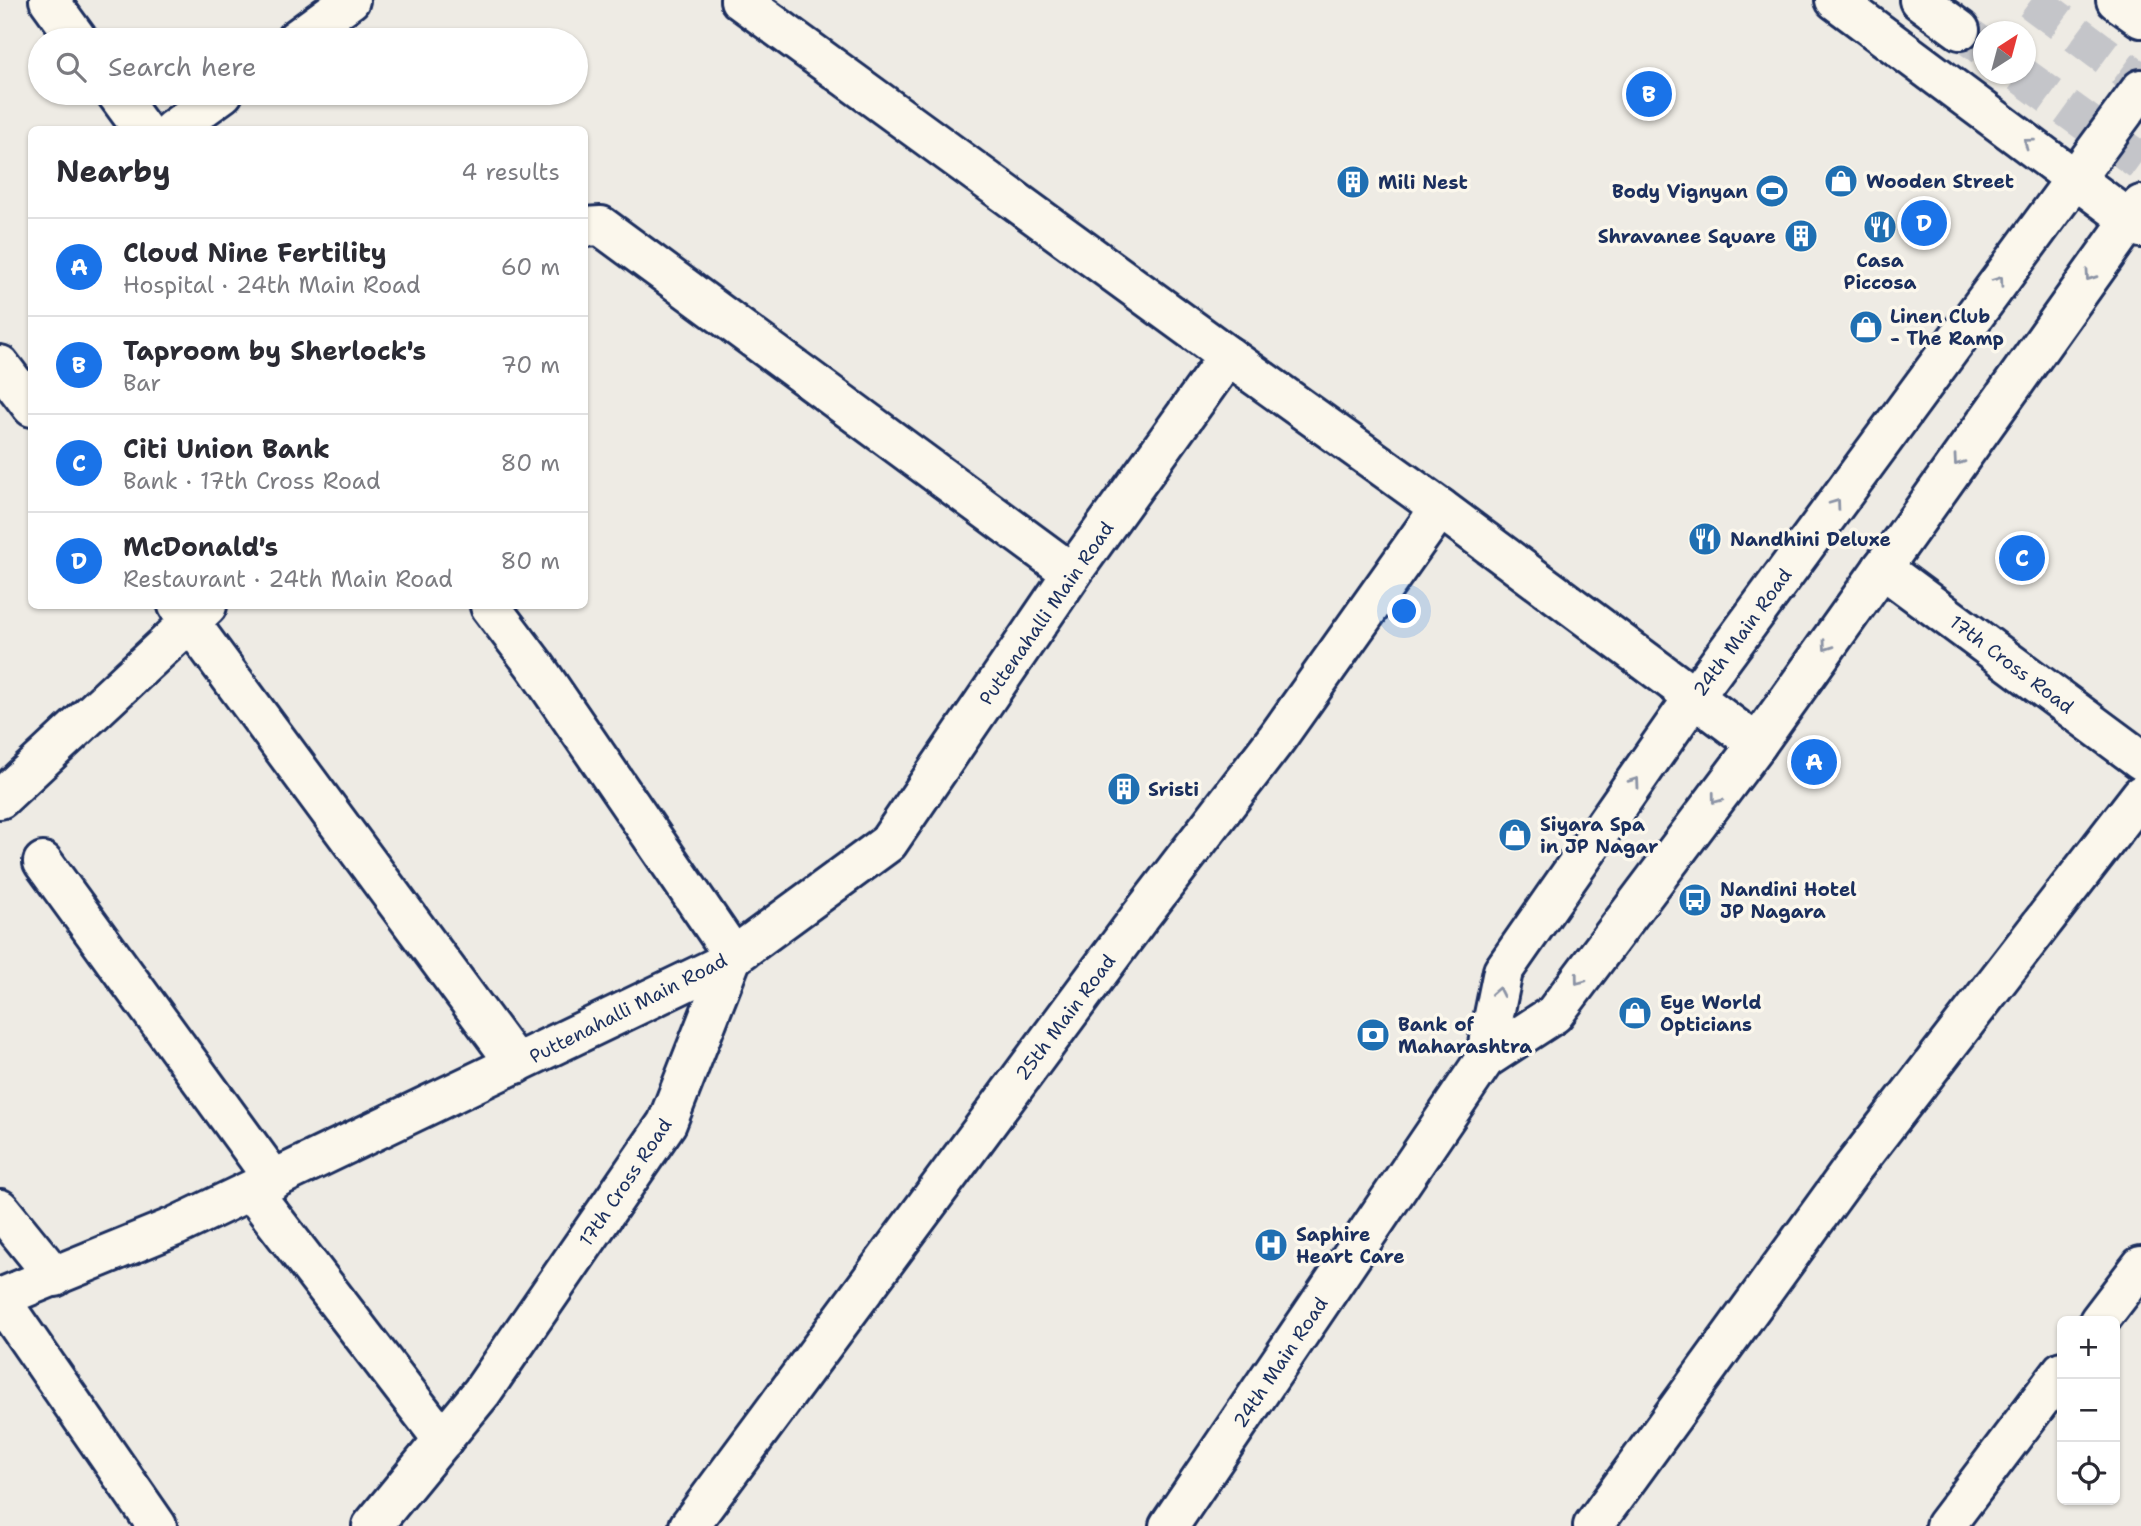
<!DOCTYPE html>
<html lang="en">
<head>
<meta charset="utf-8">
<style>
  body { margin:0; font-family:"Shantell Sans",sans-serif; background:#f2f2f3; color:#2b2b33 }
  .controls { position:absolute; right:21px; bottom:21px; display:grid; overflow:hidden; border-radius:10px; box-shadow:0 2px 5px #0004 }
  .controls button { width:63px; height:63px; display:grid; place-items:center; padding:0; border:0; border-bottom:2px solid #e1e1e2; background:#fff; color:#2b2b33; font:35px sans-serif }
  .compass { position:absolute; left:1973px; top:21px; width:63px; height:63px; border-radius:50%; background:#fff; box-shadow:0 2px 5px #0004; rotate:36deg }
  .you { position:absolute; left:1405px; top:612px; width:24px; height:24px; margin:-18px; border:5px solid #fff; border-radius:50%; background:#1a73e8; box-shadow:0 0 0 10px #1a73e833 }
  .badge { display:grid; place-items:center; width:46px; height:46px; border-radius:50%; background:#1a73e8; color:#fff; font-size:23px; font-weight:700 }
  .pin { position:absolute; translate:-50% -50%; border:4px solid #fff; box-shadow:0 2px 7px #0006 }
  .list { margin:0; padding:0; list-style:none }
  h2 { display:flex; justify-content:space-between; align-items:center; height:91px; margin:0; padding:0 28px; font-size:30px }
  h2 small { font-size:23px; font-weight:400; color:#7c7c81 }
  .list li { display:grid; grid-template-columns:46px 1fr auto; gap:21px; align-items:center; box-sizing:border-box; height:98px; padding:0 28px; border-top:2px solid #e1e1e2 }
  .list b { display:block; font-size:26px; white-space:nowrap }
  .list p { margin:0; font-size:23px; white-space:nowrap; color:#7c7c81 }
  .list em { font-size:23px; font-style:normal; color:#7c7c81 }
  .icon { flex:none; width:38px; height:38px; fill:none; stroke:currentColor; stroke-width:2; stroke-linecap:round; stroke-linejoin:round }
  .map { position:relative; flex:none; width:2141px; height:1526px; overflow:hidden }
  .search { position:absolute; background:#fff; box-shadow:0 2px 5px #0004; left:28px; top:28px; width:560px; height:77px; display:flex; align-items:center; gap:18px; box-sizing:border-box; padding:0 24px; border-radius:38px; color:#7c7c81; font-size:26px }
  .panel { position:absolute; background:#fff; box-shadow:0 2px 5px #0004; left:28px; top:126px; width:560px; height:483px; border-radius:10px }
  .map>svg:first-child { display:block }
</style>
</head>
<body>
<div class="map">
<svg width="2141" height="1526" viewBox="0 0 2141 1526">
  <rect width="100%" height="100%" fill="#eeebe4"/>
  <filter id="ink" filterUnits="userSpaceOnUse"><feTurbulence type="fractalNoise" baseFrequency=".0143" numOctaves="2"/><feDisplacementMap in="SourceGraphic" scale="14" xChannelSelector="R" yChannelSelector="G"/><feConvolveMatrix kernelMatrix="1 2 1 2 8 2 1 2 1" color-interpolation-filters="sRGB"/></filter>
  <g filter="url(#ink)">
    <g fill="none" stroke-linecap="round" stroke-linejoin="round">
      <g stroke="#c4c5c9" stroke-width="38" stroke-dasharray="38 19" stroke-linecap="butt">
        <polyline points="2031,0 2141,82"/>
        <polyline points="1960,30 1983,47"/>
        <polyline points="2020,74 2141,162"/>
      </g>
      <defs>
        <g id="minor">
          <polyline points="49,0 78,40"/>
          <polyline points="740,0 1228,356"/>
          <polyline points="295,40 350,0"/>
          <polyline points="116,93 143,130"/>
          <polyline points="172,130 223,93"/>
          <polyline points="584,227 601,226 1072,573"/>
          <polyline points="0,365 32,407"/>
          <polyline points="1882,568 2141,760"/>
          <polyline points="178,606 516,1064"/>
          <polyline points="0,799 207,606"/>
          <polyline points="43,862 274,1180"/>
          <polyline points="252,1191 443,1440"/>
          <polyline points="0,1209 55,1277"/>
          <polyline points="0,1299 157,1526"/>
          <polyline points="2099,1321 2141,1266"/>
          <polyline points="372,1526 482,1392 667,1123 733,955 536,667 490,606"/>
          <polyline points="689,1526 1139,918 1277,738 1440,508"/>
          <polyline points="1593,1526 1852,1169 2141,795"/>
          <polyline points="1945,1526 2062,1371"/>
        </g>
        <g id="tertiary">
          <polyline points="1485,1059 1503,971 1694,697"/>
          <polyline points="1169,1526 1485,1059 1554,1014 1757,744"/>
        </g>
        <g id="secondary">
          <polyline points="1694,697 2141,89"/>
          <polyline points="0,1298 176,1226 723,964 888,843 1072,573 1228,356 1440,508 1757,744 2141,205"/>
        </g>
        <g id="trunk">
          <polyline points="1835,0 2141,228"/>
          <polyline points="1919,0 1960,30"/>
          <polyline points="2116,0 2141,18"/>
        </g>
      </defs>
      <use href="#minor" stroke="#1b2f5e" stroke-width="44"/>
      <use href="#tertiary" stroke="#1b2f5e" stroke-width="44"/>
      <use href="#secondary" stroke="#1b2f5e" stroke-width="44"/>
      <use href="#trunk" stroke="#1b2f5e" stroke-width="44"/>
      <use href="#minor" stroke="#fbf7ec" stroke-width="38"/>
      <use href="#tertiary" stroke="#fbf7ec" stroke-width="38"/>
      <use href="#secondary" stroke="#fbf7ec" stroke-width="38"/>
      <use href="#trunk" stroke="#fbf7ec" stroke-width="38"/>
    </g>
    <defs><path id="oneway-chevron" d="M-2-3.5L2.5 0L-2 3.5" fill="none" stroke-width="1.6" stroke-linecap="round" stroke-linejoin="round" transform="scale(1.75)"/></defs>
    <g stroke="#8b93a5">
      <use href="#oneway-chevron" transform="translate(2028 143) rotate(-143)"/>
      <use href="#oneway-chevron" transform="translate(2090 276) rotate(125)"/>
      <use href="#oneway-chevron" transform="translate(1999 281) rotate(-54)"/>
      <use href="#oneway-chevron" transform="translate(1958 461) rotate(125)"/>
      <use href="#oneway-chevron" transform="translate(1836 504) rotate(-54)"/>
      <use href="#oneway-chevron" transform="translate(1827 646) rotate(125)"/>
      <use href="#oneway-chevron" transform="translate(1635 782) rotate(-55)"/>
      <use href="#oneway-chevron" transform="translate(1716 799) rotate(127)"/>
      <use href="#oneway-chevron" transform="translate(1579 980) rotate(127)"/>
      <use href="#oneway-chevron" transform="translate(1498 992) rotate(-79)"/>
    </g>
  </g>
  <defs>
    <symbol id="shop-disc" viewBox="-11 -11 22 22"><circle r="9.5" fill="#1f6fb2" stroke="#fbf7ec"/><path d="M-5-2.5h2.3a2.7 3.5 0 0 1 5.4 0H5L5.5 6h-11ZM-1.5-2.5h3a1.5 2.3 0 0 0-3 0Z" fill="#fff"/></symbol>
    <symbol id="building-disc" viewBox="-11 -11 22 22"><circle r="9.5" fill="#1f6fb2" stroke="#fbf7ec"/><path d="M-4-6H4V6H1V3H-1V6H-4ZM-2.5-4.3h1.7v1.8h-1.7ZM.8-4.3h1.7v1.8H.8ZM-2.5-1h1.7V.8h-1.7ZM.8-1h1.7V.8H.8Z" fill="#fff"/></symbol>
    <symbol id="stadium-disc" viewBox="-11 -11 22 22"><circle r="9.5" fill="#1f6fb2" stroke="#fbf7ec"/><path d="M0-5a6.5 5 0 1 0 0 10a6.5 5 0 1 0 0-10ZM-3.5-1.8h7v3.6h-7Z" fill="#fff"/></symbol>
    <symbol id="restaurant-disc" viewBox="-11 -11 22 22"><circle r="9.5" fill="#1f6fb2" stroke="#fbf7ec"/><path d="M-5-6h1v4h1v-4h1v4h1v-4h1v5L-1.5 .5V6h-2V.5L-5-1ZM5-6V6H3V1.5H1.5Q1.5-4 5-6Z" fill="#fff"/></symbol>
    <symbol id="bus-disc" viewBox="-11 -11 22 22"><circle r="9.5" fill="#1f6fb2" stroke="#fbf7ec"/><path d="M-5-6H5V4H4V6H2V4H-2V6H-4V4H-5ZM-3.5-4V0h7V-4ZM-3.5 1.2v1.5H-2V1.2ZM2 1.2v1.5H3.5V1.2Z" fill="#fff"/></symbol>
    <symbol id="bank-disc" viewBox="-11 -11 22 22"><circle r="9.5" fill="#1f6fb2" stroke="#fbf7ec"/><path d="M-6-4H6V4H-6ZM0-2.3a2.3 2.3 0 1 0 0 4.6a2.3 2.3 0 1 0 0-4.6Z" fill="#fff"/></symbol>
    <symbol id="hospital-disc" viewBox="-11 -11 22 22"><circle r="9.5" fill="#1f6fb2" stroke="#fbf7ec"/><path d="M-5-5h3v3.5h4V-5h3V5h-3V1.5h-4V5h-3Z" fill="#fff"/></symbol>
  </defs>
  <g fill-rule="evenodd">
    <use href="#shop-disc" x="1822" y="162" width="38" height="38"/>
    <use href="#building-disc" x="1334" y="163" width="38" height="38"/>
    <use href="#stadium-disc" x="1753" y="172" width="38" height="38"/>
    <use href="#restaurant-disc" x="1861" y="208" width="38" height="38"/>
    <use href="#building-disc" x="1782" y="217" width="38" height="38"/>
    <use href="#shop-disc" x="1847" y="308" width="38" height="38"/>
    <use href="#restaurant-disc" x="1686" y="520" width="38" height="38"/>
    <use href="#building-disc" x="1105" y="770" width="38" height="38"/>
    <use href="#shop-disc" x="1496" y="816" width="38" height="38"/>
    <use href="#bus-disc" x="1676" y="881" width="38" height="38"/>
    <use href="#shop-disc" x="1616" y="994" width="38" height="38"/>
    <use href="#bank-disc" x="1354" y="1016" width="38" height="38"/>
    <use href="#hospital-disc" x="1252" y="1226" width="38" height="38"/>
  </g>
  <g text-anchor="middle" stroke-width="7" stroke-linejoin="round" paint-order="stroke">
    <g font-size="19" font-weight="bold" fill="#1b2f5e" stroke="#fbf7ec" text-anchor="start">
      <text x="1866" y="188">Wooden Street</text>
      <text x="1378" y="189">Mili Nest</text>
      <text x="1748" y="198" text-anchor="end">Body Vignyan</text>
      <text x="1776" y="243" text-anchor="end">Shravanee Square</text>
      <text x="1880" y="267" text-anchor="middle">Casa<tspan x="1880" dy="22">Piccosa</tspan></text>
      <text x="1890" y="323">Linen Club<tspan x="1890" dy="22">- The Ramp</tspan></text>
      <text x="1730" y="546">Nandhini Deluxe</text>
      <text x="1148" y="796">Sristi</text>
      <text x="1540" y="831">Siyara Spa<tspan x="1540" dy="22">in JP Nagar</tspan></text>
      <text x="1720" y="896">Nandini Hotel<tspan x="1720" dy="22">JP Nagara</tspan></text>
      <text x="1660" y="1009">Eye World<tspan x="1660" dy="22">Opticians</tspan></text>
      <text x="1398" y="1031">Bank of<tspan x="1398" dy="22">Maharashtra</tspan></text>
      <text x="1296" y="1241">Saphire<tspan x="1296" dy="22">Heart Care</tspan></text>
    </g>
    <g font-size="19" fill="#1b2f5e" stroke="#fbf7ec">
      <text transform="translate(1046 613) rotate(-55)" y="7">Puttenahalli Main Road</text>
      <text transform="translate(1742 632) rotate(-54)" y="7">24th Main Road</text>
      <text transform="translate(2012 664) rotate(37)" y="7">17th Cross Road</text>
      <text transform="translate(628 1008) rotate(-27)" y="7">Puttenahalli Main Road</text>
      <text transform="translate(1065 1017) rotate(-53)" y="7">25th Main Road</text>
      <text transform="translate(625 1182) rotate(-56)" y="7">17th Cross Road</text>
      <text transform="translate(1280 1362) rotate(-56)" y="7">24th Main Road</text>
    </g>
  </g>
</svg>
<div class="controls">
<button>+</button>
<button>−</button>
<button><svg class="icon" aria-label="locate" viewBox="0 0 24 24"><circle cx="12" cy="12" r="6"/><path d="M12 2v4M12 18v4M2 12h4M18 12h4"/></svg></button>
</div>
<svg class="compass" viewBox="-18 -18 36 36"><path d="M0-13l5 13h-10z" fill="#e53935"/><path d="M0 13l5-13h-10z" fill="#7c7c81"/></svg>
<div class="you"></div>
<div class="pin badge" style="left:1814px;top:762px">A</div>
<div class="pin badge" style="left:1649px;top:94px">B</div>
<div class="pin badge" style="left:2022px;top:558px">C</div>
<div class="pin badge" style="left:1924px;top:223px">D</div>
<div class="search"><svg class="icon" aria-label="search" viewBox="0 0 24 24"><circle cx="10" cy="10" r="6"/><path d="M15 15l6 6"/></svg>Search here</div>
<section class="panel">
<h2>Nearby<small>4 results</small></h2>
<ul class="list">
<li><span class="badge">A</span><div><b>Cloud Nine Fertility</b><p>Hospital · 24th Main Road</p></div><em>60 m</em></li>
<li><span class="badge">B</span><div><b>Taproom by Sherlock's</b><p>Bar</p></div><em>70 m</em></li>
<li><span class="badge">C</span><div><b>Citi Union Bank</b><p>Bank · 17th Cross Road</p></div><em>80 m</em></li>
<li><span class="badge">D</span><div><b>McDonald's</b><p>Restaurant · 24th Main Road</p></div><em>80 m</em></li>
</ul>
</section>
</div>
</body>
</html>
